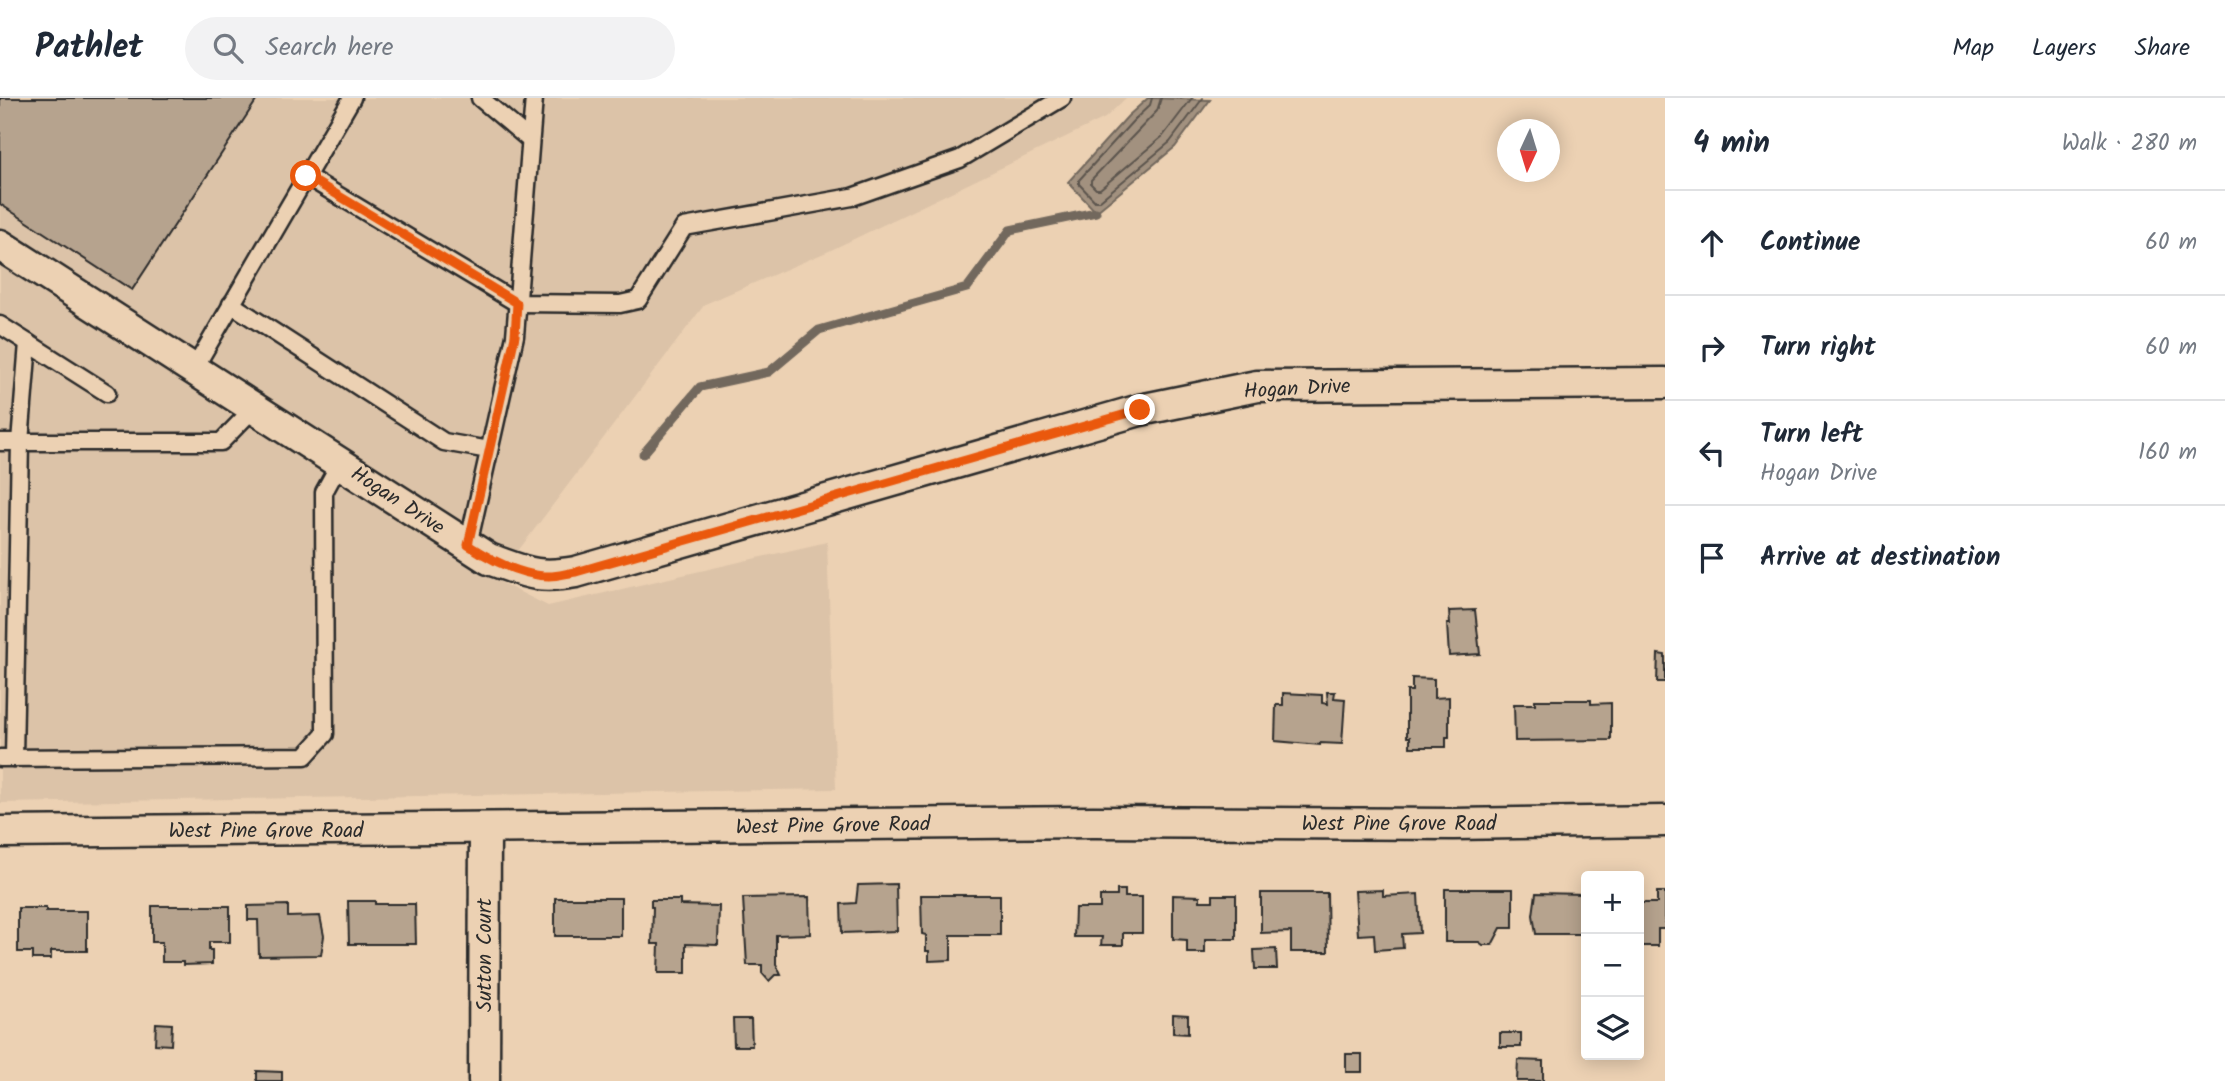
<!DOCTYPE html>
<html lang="en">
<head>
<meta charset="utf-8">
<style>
  body { margin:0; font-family:Kalam,sans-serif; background:#f2f2f3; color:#1f2937 }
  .controls { position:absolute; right:21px; bottom:21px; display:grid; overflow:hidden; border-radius:7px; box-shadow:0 4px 18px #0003 }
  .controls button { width:63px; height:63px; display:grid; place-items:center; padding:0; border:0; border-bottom:2px solid #e0e1e3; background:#fff; color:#1f2937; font:35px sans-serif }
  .compass { position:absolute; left:1497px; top:21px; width:63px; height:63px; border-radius:50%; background:#fff; box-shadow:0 4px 18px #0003; rotate:184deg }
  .stop { position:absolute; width:21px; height:21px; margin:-16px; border:5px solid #ea580c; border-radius:50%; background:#fff }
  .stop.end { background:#ea580c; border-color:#fff; box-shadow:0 2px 7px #0008 }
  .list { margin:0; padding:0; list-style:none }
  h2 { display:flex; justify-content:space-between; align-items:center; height:91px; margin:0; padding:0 28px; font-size:30px }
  h2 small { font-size:23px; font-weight:400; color:#747a83 }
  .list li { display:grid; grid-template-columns:46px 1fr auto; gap:21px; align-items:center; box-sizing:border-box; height:105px; padding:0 28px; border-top:2px solid #e0e1e3 }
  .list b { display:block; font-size:26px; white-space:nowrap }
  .list p { margin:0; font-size:23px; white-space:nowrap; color:#747a83 }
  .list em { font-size:23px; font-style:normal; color:#747a83 }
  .icon { flex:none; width:38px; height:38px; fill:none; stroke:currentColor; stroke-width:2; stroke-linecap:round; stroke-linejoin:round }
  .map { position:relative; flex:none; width:1665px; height:983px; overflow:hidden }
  header { display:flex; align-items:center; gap:42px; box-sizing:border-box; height:98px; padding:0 35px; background:#fff; border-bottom:2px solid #e0e1e3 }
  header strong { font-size:33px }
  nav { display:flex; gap:38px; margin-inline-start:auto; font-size:24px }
  .search { width:490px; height:63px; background:#f2f2f3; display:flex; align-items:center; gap:18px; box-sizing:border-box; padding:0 24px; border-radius:38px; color:#747a83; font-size:26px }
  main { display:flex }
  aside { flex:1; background:#fff }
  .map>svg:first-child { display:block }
</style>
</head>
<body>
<header>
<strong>Pathlet</strong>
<div class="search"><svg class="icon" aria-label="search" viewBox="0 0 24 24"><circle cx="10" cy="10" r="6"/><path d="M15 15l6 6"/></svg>Search here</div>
<nav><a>Map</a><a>Layers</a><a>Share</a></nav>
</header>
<main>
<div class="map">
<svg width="1665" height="983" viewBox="0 0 1665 983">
  <rect width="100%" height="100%" fill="#ecd1b3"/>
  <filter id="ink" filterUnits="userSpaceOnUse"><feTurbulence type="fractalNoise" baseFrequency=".0143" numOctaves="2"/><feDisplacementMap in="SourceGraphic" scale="14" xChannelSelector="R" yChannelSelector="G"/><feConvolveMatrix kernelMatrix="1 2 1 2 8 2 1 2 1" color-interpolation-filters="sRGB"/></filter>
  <g filter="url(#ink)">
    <polygon fill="#dcc3a8" points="0,0 1126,0 1105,20 829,153 705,206 496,482 548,508 827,444 836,691 0,705"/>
    <polygon fill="#a2917f" stroke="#72685d" stroke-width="2" points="1148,0 1210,2 1175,49 1096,114 1068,84 1128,18"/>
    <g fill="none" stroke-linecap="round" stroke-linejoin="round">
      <g stroke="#5b544d" stroke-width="2">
        <polyline points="1152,0 1150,7 1133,23 1079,82 1079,86 1095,103 1099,103 1170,44 1203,0"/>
        <polyline points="1161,0 1157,13 1091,82 1091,86 1096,91 1100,91 1163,38 1192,0"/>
      </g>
      <polyline stroke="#72685d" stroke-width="9" points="643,356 700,289 769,274 819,232 967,190 1010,132 1096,114"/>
    </g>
    <g fill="#b6a38e" stroke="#2b2b2b" stroke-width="2">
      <polygon points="0,0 258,0 132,192 0,106"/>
      <polygon points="1475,512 1480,556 1449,558 1447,526 1450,526 1449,513"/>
      <polygon points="1658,556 1665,557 1665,584 1657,584"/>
      <polygon points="1412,580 1434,581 1434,600 1449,599 1449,639 1446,639 1446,649 1410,649 1410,639 1407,639 1407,593 1412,593"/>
      <polygon points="1327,594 1335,594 1334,600 1345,601 1342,646 1320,645 1320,647 1275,643 1276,607 1283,607 1283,595 1322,597 1322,605 1328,606"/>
      <polygon points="1535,602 1591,602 1591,606 1611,605 1611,642 1515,643 1514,606 1535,606"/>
      <polygon points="896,786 897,833 842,835 841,806 856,805 858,787"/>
      <polygon points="1445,791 1513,791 1513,830 1501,830 1492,847 1483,847 1479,844 1445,844"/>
      <polygon points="1117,792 1125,792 1125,799 1142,799 1142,835 1123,835 1123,847 1101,847 1102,839 1074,839 1075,810 1100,810 1100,798 1117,798"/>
      <polygon points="1383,792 1383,798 1418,796 1420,835 1402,836 1403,850 1375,852 1374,836 1358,837 1355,793"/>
      <polygon points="1657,794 1665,794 1665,831 1658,831 1658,848 1639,848 1639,805 1657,805"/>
      <polygon points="1261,795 1327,795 1328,854 1291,854 1291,834 1261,835"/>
      <polygon points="1536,795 1586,796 1586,836 1536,836 1533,817"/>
      <polygon points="921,797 1000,797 1000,837 951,837 951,862 929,863 929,853 926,853 926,837 922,836"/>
      <polygon points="1173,797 1200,798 1200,803 1213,803 1213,797 1236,797 1236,841 1205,841 1205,855 1187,855 1187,842 1173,841"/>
      <polygon points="809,799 810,836 776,837 776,866 781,877 775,877 769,883 762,875 762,867 747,867 743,800"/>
      <rect x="555" y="800" width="66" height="38"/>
      <polygon points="651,802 680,802 680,807 719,808 718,847 686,846 686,875 658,875 659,846 652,846 653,809 651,809"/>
      <polygon points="348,803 375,803 375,806 415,806 416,846 349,846"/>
      <polygon points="288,807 288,819 320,818 324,838 321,857 259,858 258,822 248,822 248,808"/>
      <polygon points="152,808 230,808 230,844 209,844 209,852 212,852 212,866 183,867 183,864 162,864 162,844 152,844"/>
      <polygon points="18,810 46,810 46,813 87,813 87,853 51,853 51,861 33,861 33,854 18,854"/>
      <polygon points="1276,851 1277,871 1255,871 1254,852"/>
      <polygon points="1173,916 1188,917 1188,936 1173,935"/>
      <polygon points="733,921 751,921 752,948 734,948"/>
      <polygon points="156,925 172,926 171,947 155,946"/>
      <rect x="1500" y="935" width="21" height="14"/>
      <rect x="1346" y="956" width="16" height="18"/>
      <polygon points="1518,962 1543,963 1543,983 1517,983"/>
      <polygon points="257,973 282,974 282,983 257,983"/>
    </g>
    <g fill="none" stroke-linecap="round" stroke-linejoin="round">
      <defs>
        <g id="lane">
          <polyline points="480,0 530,42"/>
          <polyline points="306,78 517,205 620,206 638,202 684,129 852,99 960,61 1062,0"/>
          <polyline points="231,206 444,344 489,352"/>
          <polyline points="0,227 107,295"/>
          <polyline points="194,271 352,0"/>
          <polyline points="0,344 221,344 254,310"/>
          <polyline points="468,447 515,238 534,0"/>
          <polyline points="0,660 305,658 325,636 324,394 340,365"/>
          <polyline points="14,660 20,344 28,245"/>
        </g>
        <g id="street">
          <path d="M0 147 489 461C526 474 536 481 576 474L1140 312 1257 288 1665 285"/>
          <polyline points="0,734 1093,724 1454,726 1665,723"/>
          <polyline points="484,983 485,730"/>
        </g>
      </defs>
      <use href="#lane" stroke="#2b2b2b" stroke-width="21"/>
      <use href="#street" stroke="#2b2b2b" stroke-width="35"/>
      <use href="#lane" stroke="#ecd1b3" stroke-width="16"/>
      <use href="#street" stroke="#ecd1b3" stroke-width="30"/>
    </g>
  </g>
  <g fill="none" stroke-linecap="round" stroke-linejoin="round" filter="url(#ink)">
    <path stroke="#ea580c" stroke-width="9" d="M306 78 517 205 515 238 468 447C491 462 521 478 549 478 558 478 567 475 576 474L1140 312"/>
  </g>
  <g text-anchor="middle" stroke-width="6" stroke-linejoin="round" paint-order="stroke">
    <g font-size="21" fill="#2b2b2b" stroke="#ecd1b3">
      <text transform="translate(1297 290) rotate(-3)" y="7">Hogan Drive</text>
      <text transform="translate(398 402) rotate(33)" y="7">Hogan Drive</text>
      <text x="1399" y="732">West Pine Grove Road</text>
      <text transform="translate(833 727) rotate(-1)" y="7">West Pine Grove Road</text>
      <text x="266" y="739">West Pine Grove Road</text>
      <text transform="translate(484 857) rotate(-90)" y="7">Sutton Court</text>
    </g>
  </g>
</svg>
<div class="controls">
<button>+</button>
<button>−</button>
<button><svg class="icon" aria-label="layers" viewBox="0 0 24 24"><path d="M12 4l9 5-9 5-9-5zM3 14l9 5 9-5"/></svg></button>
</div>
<svg class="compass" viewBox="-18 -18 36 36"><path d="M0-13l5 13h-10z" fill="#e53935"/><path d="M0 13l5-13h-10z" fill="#747a83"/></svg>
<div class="stop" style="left:306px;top:78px"></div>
<div class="stop end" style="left:1140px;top:312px"></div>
</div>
<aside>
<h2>4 min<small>Walk · 280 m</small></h2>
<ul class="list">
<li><svg class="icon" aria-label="ahead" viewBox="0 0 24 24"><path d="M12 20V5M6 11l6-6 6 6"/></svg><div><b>Continue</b></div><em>60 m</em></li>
<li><svg class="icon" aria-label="right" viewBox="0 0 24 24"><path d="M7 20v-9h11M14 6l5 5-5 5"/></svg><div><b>Turn right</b></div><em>60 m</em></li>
<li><svg class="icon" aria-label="left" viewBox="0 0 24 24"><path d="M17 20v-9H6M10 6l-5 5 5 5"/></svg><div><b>Turn left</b><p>Hogan Drive</p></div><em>160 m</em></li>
<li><svg class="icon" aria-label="arrive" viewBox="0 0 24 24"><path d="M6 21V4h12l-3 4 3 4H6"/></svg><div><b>Arrive at destination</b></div></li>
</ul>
</aside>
</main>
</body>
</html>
